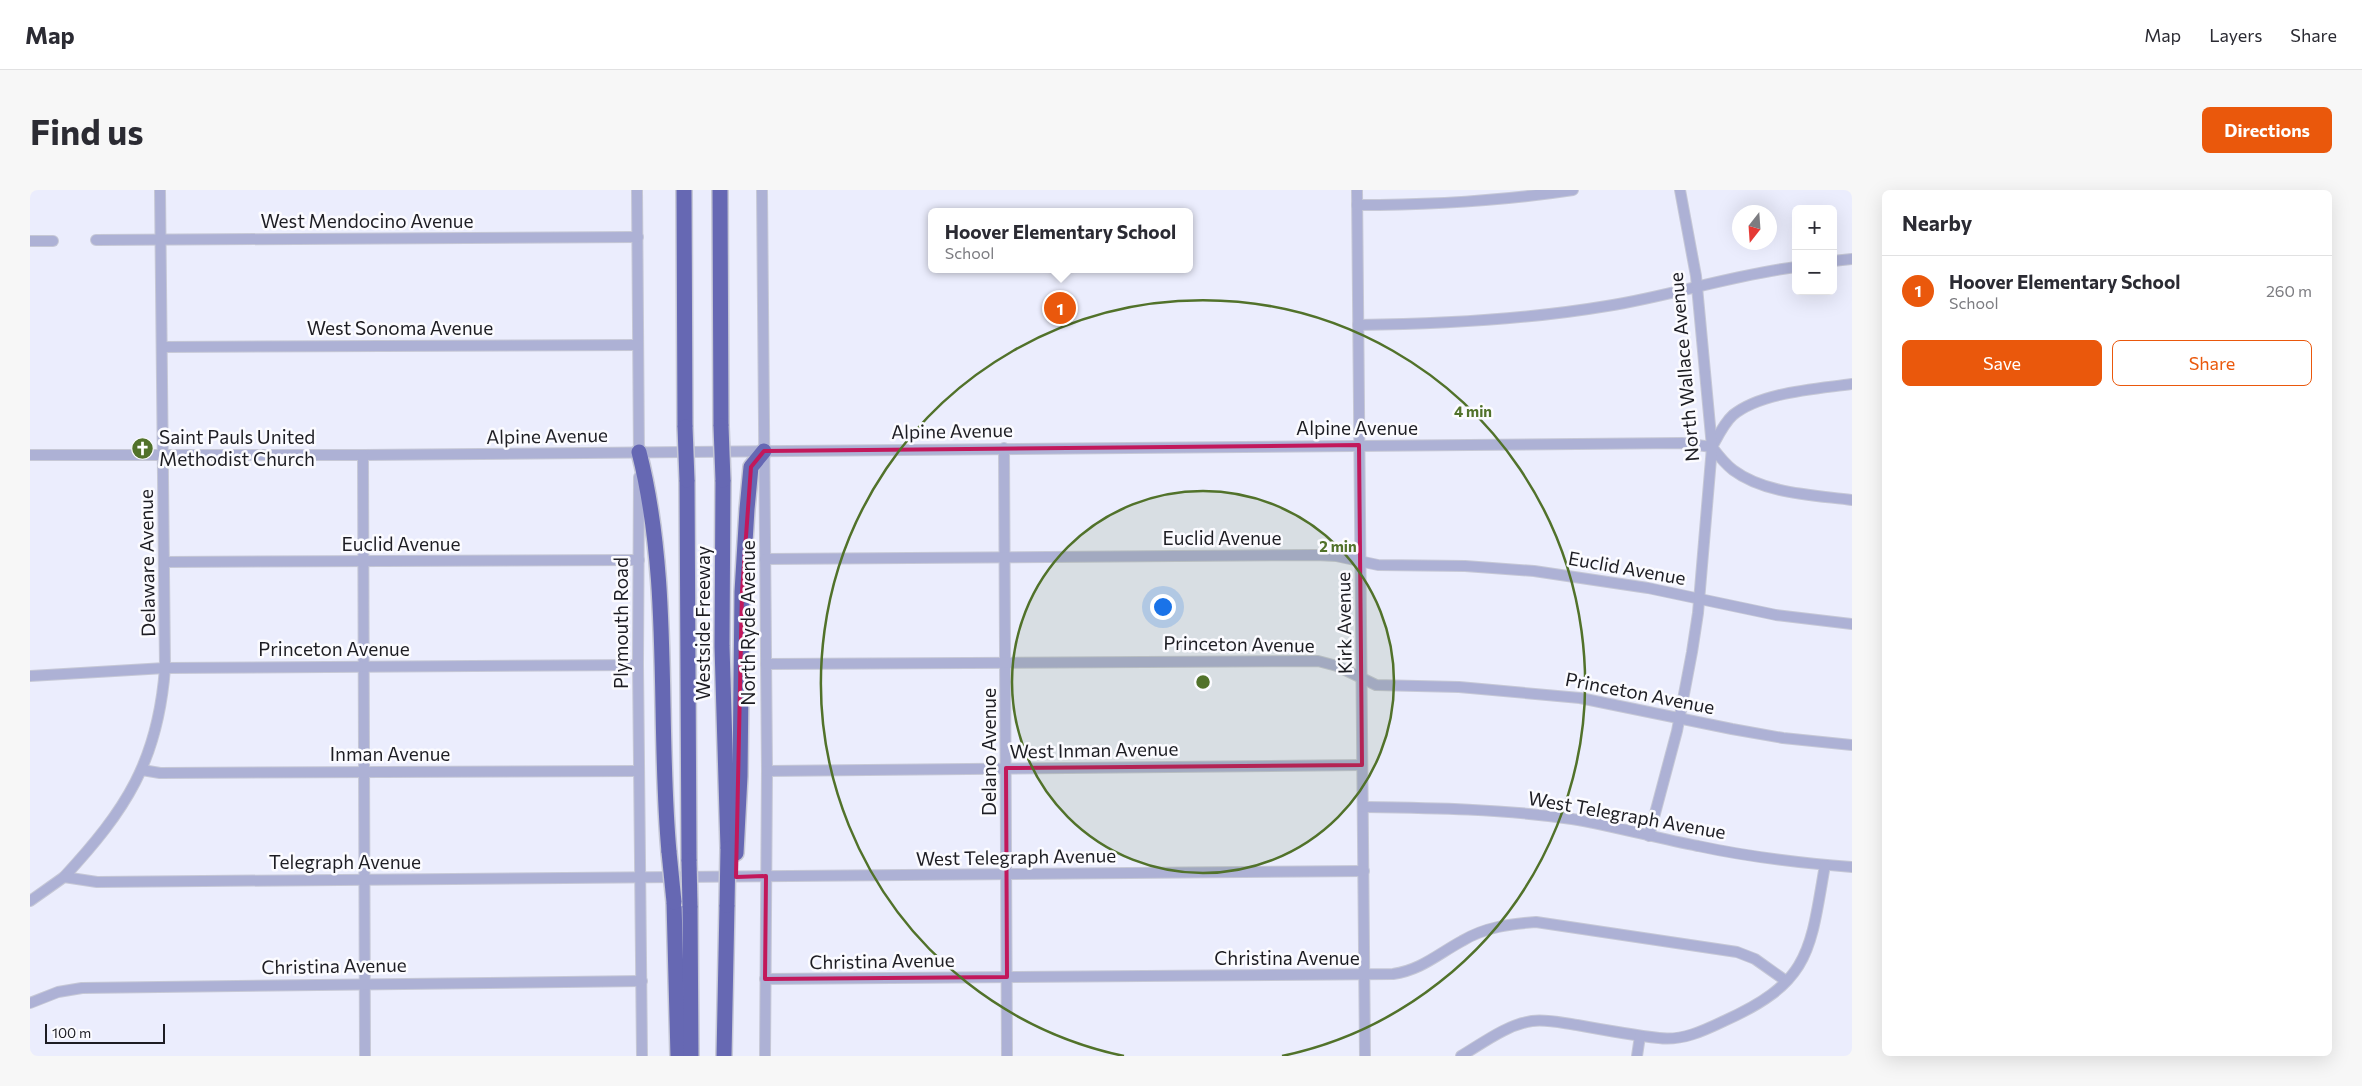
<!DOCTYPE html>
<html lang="en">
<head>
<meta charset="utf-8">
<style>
  body { margin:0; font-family:Commissioner,sans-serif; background:#f7f7f7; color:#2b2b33 }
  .controls { position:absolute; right:15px; top:15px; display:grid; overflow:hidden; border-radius:8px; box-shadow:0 5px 20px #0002 }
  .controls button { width:45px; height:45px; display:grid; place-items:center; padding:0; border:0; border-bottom:1px solid #e1e1e2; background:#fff; color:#2b2b33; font:25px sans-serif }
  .compass { position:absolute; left:1702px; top:15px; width:45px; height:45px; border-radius:50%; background:#fff; box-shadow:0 5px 20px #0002; rotate:197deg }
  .scale { position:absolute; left:15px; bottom:12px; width:120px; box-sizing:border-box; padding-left:5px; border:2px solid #1d1d23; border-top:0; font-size:14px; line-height:18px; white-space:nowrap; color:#1d1d23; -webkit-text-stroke:4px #fbfbff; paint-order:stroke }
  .you { position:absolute; left:1132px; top:416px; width:18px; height:18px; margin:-12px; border:4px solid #fff; border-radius:50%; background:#1a73e8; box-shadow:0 0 0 8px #1a73e833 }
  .badge { display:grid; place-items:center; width:32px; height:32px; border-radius:50%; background:#ea580c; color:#fff; font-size:16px; font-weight:700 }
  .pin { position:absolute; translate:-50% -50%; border:2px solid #fff; box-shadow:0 1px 5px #0006 }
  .popup { position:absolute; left:898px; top:18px; width:265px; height:65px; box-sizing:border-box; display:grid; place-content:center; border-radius:8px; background:#fff; filter:drop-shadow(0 1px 4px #0005); font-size:16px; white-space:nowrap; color:#7c7c81 }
  .popup b { font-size:19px; color:#2b2b33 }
  .popup::after { content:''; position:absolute; left:50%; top:100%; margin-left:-10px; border:10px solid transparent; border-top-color:#fff }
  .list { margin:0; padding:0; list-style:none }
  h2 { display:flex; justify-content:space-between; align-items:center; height:65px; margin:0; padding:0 20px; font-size:21px }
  h2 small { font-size:16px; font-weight:400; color:#7c7c81 }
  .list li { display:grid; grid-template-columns:32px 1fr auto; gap:15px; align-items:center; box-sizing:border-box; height:70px; padding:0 20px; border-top:1px solid #e1e1e2 }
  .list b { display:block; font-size:19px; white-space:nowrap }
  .list p { margin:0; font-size:16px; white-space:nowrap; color:#7c7c81 }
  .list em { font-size:16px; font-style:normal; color:#7c7c81 }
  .actions { display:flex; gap:10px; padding:15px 20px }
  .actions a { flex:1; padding:11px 0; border:1px solid #ea580c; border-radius:8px; text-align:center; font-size:18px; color:#ea580c }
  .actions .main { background:#ea580c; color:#fff }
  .map { position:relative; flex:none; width:1822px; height:866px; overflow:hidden; border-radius:8px }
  header { display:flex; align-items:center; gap:30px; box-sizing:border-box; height:70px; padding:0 25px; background:#fff; border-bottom:1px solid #e1e1e2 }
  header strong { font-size:24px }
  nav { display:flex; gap:28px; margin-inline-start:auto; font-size:18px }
  .intro { display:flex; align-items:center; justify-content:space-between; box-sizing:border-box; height:120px; padding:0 30px }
  h1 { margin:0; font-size:35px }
  .button { padding:12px 22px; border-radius:8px; background:#ea580c; color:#fff; font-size:18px; font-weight:700 }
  main { display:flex; gap:30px; padding:0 30px }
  aside { flex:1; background:#fff; border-radius:8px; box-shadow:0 5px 20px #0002 }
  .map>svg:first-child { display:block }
</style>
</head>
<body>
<header>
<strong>Map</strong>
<nav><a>Map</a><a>Layers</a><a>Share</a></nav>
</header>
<div class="intro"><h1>Find us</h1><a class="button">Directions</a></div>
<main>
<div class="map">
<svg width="1822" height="866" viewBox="0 0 1822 866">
  <rect width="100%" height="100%" fill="#ebedfd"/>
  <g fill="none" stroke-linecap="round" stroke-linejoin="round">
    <defs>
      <g id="minor">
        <polyline points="607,0 609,268"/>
        <polyline points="732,0 737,581 735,866"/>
        <polyline points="1327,0 1335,866"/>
        <path d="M1327 15C1400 15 1471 11 1543 0"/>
        <polyline points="66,50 608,47"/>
        <polyline points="0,51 23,51"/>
        <polyline points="1803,71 1822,69"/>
        <path d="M1328 135C1412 134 1494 130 1577 116 1640 106 1702 85 1766 77"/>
        <polyline points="132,157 608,155"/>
        <path d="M1682 257C1688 246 1694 233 1703 225 1731 202 1787 199 1822 194"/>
        <path d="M1682 257C1688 265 1694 273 1703 280 1735 304 1784 305 1822 310"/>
        <polyline points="974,258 977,866"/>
        <polyline points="0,265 333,265 1652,253 1682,257"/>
        <polyline points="333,265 335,866"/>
        <polyline points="609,287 608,475 612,866"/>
        <polyline points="735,369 1286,365 1306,366 1348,375 1435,376 1504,381 1618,398 1746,425 1822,434"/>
        <polyline points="134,372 609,370"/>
        <polyline points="736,474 1288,471 1307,476 1346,495 1429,497 1550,508 1702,539 1753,548 1822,555"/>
        <polyline points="0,486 135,478 608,475"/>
        <polyline points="112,580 130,583 609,581"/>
        <polyline points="737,581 1332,575"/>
        <path d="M1334 617C1404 618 1473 619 1542 629 1584 636 1626 648 1668 656 1719 667 1770 673 1822 677"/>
        <polyline points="1619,646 1647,541 1662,462 1668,423 1682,257 1666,86 1650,0"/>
        <path d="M34 687C96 620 128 571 135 478L130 0"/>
        <polyline points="0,711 34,687 67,692 1334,681"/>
        <path d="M735 789 1363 784C1391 780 1408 764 1432 751 1455 737 1480 734 1506 732L1707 762 1725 769 1756 791"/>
        <polyline points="0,813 28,802 52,798 612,791"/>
        <path d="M1431 866C1453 853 1476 835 1502 831 1517 829 1532 833 1547 835 1574 840 1602 845 1629 848 1652 851 1673 841 1694 831 1781 792 1780 761 1795 675"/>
        <polyline points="1607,866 1610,846"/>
      </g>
      <g id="highway">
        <polyline points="654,0 655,237"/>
        <polyline points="690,0 691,236"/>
        <path d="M609 262C642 392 627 530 639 662"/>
        <polyline points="657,290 659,671"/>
        <polyline points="693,290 692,456 698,658"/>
        <polyline points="706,663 710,586 712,402 717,319 721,277 734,261"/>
        <polyline points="644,712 648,866"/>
        <polyline points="660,716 661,866"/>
        <polyline points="694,866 697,715"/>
      </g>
    </defs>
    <use href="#minor" stroke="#c6c8d6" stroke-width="12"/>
    <use href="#highway" stroke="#c6c8d6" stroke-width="18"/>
    <use href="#minor" stroke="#adb1d5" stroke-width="10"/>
    <use href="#highway" stroke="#6668b3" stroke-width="15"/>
    <defs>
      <g id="highway-bridge">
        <polyline points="691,236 693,290"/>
        <polyline points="655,237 657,290"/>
        <polyline points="639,662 644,712"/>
        <polyline points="659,671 660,716"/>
        <polyline points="697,715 698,659"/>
      </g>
    </defs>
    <use href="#highway-bridge" stroke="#c6c8d6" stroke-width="18" stroke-linecap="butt"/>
    <use href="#highway-bridge" stroke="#6668b3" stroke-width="15"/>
  </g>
  <path fill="none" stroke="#c2185b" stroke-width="4" stroke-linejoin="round" d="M1329 255 1332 575 976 578 977 787 735 789 736 686 706 687 712 402 721 277 734 261Z"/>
  <circle cx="1173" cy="492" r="191" fill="#51722a" fill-opacity=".12"/>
  <g fill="none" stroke="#51722a" stroke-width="2.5">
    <circle cx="1173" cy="492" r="191"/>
    <path d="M1094 866A382 382 0 1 1 1252 866"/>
  </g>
  <defs>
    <symbol id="church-disc" viewBox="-11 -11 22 22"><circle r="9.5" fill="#51722a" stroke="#fbfbff"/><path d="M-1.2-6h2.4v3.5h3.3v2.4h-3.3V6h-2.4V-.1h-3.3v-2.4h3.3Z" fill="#fff"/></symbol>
  </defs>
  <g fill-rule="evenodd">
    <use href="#church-disc" x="100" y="246" width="25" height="25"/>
  </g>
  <g text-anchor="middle" stroke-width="5" stroke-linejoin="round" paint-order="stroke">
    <g font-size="19" fill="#1d1d23" stroke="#fbfbff">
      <text x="337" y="38">West Mendocino Avenue</text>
      <text x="370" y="145">West Sonoma Avenue</text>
      <text transform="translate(1654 177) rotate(-95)" y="7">North Wallace Avenue</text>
      <text x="1327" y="245">Alpine Avenue</text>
      <text transform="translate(922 241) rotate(-1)" y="7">Alpine Avenue</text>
      <text transform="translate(517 246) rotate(-1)" y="7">Alpine Avenue</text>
      <text x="1192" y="355">Euclid Avenue</text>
      <text x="371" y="361">Euclid Avenue</text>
      <text transform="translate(117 373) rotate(-91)" y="7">Delaware Avenue</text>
      <text transform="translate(1597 378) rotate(10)" y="7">Euclid Avenue</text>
      <text transform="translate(591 433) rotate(-90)" y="7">Plymouth Road</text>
      <text transform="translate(673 433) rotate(-90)" y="7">Westside Freeway</text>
      <text transform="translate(718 433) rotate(-90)" y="7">North Ryde Avenue</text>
      <text transform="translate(1314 433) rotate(-91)" y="7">Kirk Avenue</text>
      <text transform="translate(1209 454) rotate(1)" y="7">Princeton Avenue</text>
      <text x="304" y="466">Princeton Avenue</text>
      <text transform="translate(1610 503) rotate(11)" y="7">Princeton Avenue</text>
      <text transform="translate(1064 560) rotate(-1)" y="7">West Inman Avenue</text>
      <text transform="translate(959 562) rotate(-90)" y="7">Delano Avenue</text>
      <text x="360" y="571">Inman Avenue</text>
      <text transform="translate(1597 625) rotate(10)" y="7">West Telegraph Avenue</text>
      <text transform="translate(986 667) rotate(-1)" y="7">West Telegraph Avenue</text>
      <text x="315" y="679">Telegraph Avenue</text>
      <text x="1257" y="775">Christina Avenue</text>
      <text transform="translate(852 771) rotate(-1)" y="7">Christina Avenue</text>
      <text transform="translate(304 776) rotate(-1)" y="7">Christina Avenue</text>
    </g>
    <g font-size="19" fill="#1d1d23" stroke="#fbfbff" text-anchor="start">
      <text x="129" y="254">Saint Pauls United<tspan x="129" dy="22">Methodist Church</tspan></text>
    </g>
  </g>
  <circle cx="1173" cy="492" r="8" fill="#51722a" stroke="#fbfbff" stroke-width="2.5"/>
  <g font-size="15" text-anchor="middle" font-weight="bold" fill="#51722a" stroke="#fbfbff" stroke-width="5" stroke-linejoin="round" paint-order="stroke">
    <text x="1443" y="227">4 min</text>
    <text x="1308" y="362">2 min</text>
  </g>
</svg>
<div class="controls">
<button>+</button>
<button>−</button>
</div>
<svg class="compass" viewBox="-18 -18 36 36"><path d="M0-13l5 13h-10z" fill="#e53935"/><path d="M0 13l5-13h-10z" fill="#7c7c81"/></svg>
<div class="scale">100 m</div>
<div class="you"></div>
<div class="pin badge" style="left:1030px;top:118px">1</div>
<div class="popup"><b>Hoover Elementary School</b>School</div>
</div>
<aside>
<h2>Nearby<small></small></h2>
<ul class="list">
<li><span class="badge">1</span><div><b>Hoover Elementary School</b><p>School</p></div><em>260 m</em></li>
</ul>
<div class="actions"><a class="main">Save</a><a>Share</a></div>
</aside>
</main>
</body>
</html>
